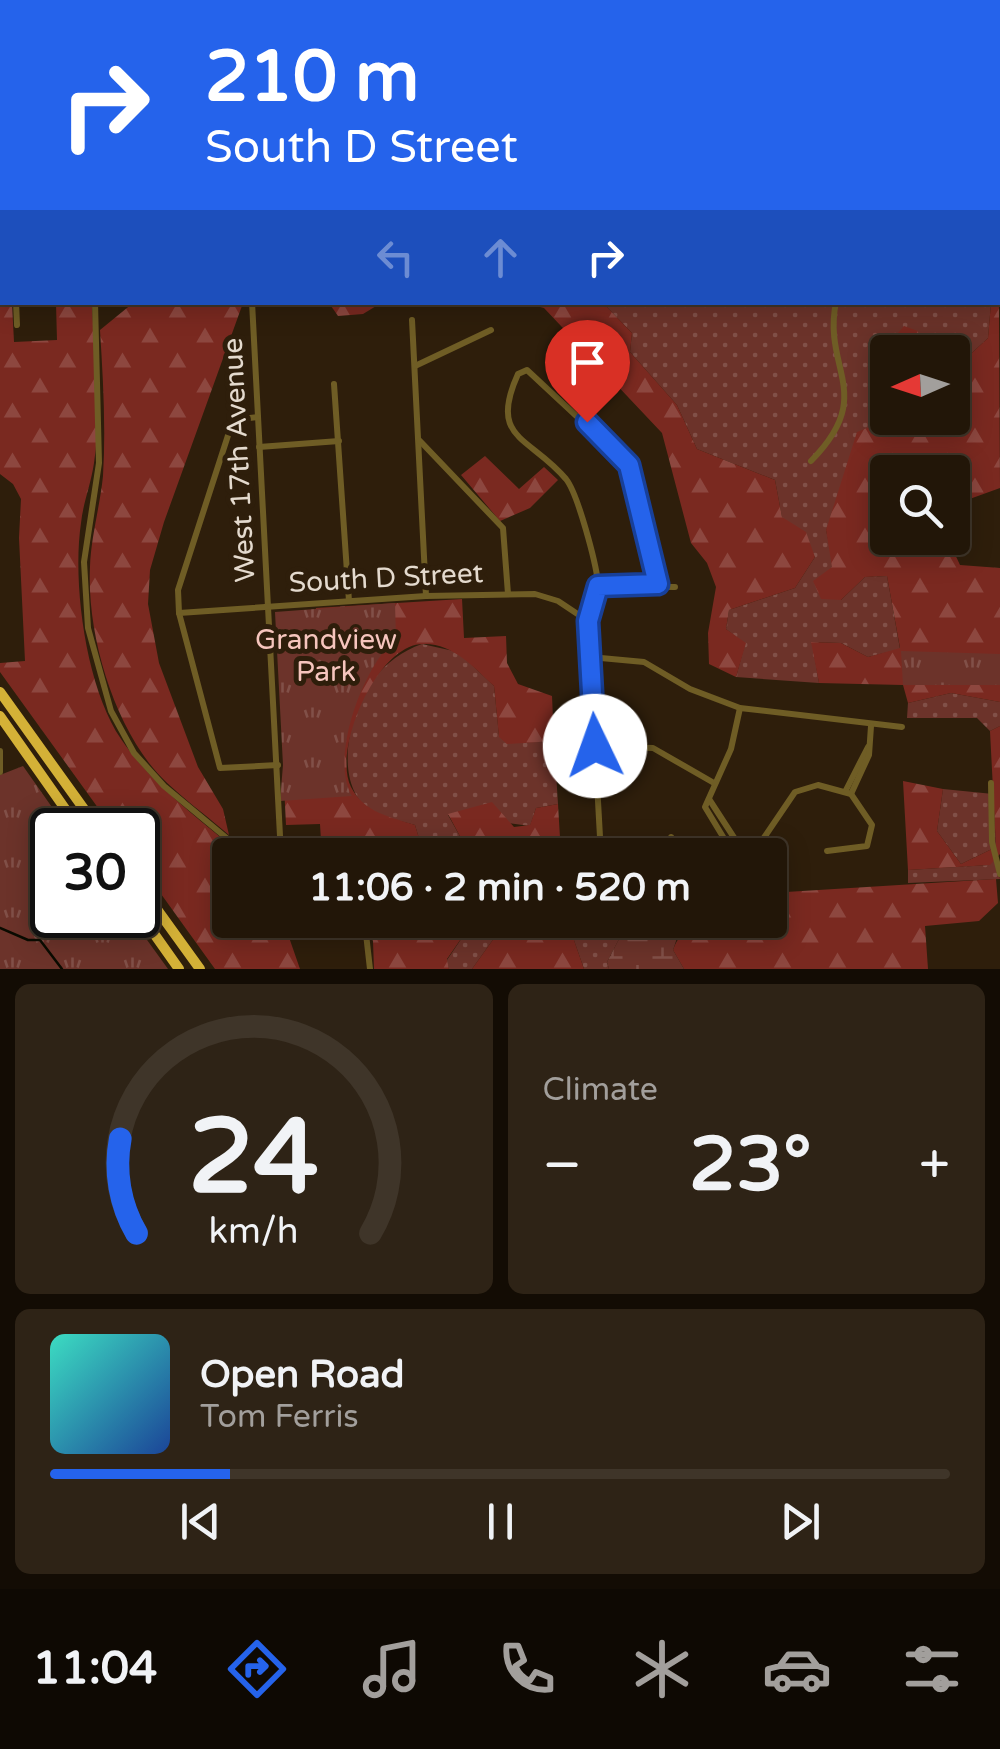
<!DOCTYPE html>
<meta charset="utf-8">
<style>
:root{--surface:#221608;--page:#2e2316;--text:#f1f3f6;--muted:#a29f9c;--line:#3f3529;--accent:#2563eb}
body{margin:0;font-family:"Varela Round",sans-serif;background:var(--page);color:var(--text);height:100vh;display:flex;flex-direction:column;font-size:38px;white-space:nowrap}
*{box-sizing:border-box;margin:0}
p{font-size:32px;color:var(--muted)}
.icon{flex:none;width:55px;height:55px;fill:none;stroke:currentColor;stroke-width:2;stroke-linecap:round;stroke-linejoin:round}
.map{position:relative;height:969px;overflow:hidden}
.details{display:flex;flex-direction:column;gap:15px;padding:15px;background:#130c04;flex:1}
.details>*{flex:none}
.hud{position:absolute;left:0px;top:0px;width:1000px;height:305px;box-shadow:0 5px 25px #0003,0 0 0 2px var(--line);background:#2563eb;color:#fff;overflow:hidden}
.needle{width:65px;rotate:267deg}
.tools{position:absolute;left:870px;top:335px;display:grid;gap:20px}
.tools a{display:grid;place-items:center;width:100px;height:100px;border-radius:10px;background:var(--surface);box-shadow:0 5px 25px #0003,0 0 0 2px var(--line);font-size:50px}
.speed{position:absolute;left:30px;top:808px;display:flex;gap:20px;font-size:50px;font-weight:700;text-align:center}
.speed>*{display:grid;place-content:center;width:130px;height:130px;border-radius:50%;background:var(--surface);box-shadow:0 5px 25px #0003,0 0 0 2px var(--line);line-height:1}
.speed .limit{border:5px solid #111;border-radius:15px;background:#fff;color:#111}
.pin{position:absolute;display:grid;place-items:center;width:85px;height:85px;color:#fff;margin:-102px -42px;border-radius:50% 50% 50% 0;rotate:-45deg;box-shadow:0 0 10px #0007}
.pin .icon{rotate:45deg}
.me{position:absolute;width:110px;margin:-55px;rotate:357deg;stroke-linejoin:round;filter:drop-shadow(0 0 8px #0008)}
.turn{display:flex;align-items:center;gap:35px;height:210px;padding:0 40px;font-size:45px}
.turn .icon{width:130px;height:130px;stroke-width:2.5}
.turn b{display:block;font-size:70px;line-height:85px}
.lanes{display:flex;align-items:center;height:95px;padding:0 40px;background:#0003;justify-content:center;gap:50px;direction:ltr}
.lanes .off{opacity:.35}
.big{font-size:75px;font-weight:700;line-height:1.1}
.details .tile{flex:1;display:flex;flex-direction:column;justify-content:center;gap:15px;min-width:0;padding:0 35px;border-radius:15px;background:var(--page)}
.details .dial{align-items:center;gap:0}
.dial svg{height:260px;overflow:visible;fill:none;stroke:var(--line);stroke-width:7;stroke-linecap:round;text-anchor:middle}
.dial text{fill:var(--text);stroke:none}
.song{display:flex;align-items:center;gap:30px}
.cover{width:120px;height:120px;border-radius:15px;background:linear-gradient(135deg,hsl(170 70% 55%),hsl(220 70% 35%))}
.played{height:10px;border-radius:5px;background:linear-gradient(90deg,var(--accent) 20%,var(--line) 20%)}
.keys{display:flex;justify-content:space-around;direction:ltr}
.heat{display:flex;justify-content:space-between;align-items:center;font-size:55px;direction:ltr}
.details .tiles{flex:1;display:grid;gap:15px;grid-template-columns:1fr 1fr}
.tile:last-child{grid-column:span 2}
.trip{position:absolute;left:212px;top:838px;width:575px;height:100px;border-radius:10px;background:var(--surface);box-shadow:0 5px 25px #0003,0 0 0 2px var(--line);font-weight:700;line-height:100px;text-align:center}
.dock{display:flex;height:160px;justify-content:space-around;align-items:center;background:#0e0903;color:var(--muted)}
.dock .icon{width:70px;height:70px}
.dock .on{color:var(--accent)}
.dock b{font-size:45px;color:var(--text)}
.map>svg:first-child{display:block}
</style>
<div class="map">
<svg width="1000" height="969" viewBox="0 0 1000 969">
<defs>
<pattern id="grass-dots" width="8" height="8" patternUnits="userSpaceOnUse" patternTransform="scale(2.5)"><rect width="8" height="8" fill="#6c332a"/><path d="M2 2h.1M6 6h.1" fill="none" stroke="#815048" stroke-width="1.8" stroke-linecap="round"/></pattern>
<pattern id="forest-firs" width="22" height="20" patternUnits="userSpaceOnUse" patternTransform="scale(2.5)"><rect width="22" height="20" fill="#7a2920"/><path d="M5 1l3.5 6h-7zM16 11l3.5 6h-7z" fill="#8d473f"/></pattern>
<pattern id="wetland-marsh" width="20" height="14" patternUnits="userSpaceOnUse" patternTransform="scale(2.5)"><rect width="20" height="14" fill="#6c332a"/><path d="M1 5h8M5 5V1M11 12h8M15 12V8" fill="none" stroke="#815048"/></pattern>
<pattern id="park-tufts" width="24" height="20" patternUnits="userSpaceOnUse" patternTransform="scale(2.5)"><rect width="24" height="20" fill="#6c332a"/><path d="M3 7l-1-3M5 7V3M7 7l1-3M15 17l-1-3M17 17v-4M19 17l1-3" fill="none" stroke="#815048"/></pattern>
</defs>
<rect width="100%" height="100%" fill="#2e1e0b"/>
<g fill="url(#grass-dots)">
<polygon points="603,303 991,303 988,338 961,363 953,365 952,352 925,352 918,331 892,339 892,352 888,352 888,418 892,420 826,530 841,600 865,577 887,576 900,649 868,657 841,643 812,642 819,683 736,677 745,644 726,629 729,610 795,588 815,557 782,517 775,480 697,449 677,405 630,352 632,333"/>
<path d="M422,644l36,8 36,34 5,50 8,7 47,-2 4,63 -22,4 -6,18 -82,-11 14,25 -7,15h-31l-9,-30c-13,-4 -34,-7 -45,-15 -38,-26 -21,-99 3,-130 13,-17 29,-29 49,-36z"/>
<polygon points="951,693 1000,702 1000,726 990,731 977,718 907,718 908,703"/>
<polygon points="943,789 993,794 996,847 961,864 937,831"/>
<polygon points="996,854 1000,879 908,883 908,870 989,865"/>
<polygon points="474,920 507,920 472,969 449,969 447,960"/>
<polygon points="567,920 629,920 607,962 609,969 584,969"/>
</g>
<g fill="url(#forest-firs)">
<polygon points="841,0 1000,0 1000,128 998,2"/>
<polygon points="998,145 1000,488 953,505 952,472 888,472 888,538 952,538 953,507 961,522 953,550 960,565 1000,568 1000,702 951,693 908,703 903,685 819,683 811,642 841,643 868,657 900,648 887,576 865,577 841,600 821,599 813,581 832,567 826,530 857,432 892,418 952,418 953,365 961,363 988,338 991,303 998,302"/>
<path d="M0,298l12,5 2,39 43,-2 -1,-37h36c2,52 10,108 2,160 -3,21 -11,40 -13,60 -9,60 5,165 40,216 32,47 78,80 121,116h-12v65h53l17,49h-85l-77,-107v-32h-24l-114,-158v-9l25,-2 -6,-123 2,-39 -8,-15 -13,-10z"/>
<path d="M133,303h110l-79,219 -14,48 -2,34 11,59 39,104 25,42 6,26c-26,-23 -59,-45 -80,-72 -39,-51 -62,-132 -59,-196 1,-30 10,-61 13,-91 3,-49 0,-98 -3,-146z"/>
<polygon points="329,303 381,303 363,314 338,316"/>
<polygon points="525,303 603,303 632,333 630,352 677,405 697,449 775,480 782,517 806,532 815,557 795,588 729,610 726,629 746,643 736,677 709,664 708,633 716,587 707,563 691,543 662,433 544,308"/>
<polygon points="904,326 918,331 925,352 892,352 892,340"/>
<polygon points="485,456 519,489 544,467 558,480 530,508 500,521 461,475"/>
<path d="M462,599l2,39 42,-2 1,27 11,21 34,12 2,45 -47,3 -8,-7 -5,-51c-21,-19 -41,-43 -71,-42 -46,0 -91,106 -72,143 13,26 40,30 64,38l9,30h-137v-12l34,-3 -1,-16 -34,1 -3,-60 33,-157z"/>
<polygon points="1000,726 1000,854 990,865 908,870 903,781 943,789 937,831 961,864 996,847 990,731"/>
<polygon points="492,802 514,827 530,825 536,808 558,804 561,855 455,855 462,840 448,814"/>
<path d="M996,879l2,24 -19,18 -54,5 3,43h-244l-11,-19c15,-42 60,-30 97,-30v-27z"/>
<polygon points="362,920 474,920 447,959 449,969 374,969 373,941"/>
<polygon points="507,920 567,920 584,969 472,969"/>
</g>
<polygon fill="url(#wetland-marsh)" points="629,920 697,920 678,935 673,950 684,969 609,969 607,962"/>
<g fill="url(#park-tufts)">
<path d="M395,603l1,35c-33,29 -67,119 -44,158l-72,5 3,-36 -8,-153z"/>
<polygon points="901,651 1000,654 1000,685 903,685"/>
<polygon points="23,766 68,830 52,830 52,915 129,915 168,969 0,969 0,775"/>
</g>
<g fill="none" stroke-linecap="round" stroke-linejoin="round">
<polyline stroke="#0a0b00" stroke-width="2.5" points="0,928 28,940 40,940 62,969"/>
<g stroke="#6f5d25" stroke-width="6">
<polyline points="82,0 82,2"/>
<polyline points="250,0 251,2"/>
<polyline points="382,0 383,2"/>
<polyline points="833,0 834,2"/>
<polyline points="213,2 221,0"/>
<polyline points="428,2 430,0"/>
<polyline points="0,79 2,78"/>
<polyline points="998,136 1000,138"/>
<polyline points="0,141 2,141"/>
<polyline points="0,251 2,251"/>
<polyline points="16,302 17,325"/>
<polyline points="95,302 99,463 84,562 88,628 111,711 134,753 164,786 247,855"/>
<polyline points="252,302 281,855"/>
<polyline points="412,320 426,596"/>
<polyline points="415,366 491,330"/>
<polyline points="334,384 349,601"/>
<polyline points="258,417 233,420 178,590 179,613 220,768 278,765"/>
<polyline points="420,441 503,528 508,594"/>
<polyline points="259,447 339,441"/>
<path d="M811,461c66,-67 11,-91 25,-159"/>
<polyline points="598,586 675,587"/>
<polyline points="179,613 426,596 535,594 558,601 588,621"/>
<polyline points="590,657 644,662 690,689 740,708 902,727"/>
<polyline points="595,746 653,748 714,783"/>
<polyline points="0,772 0,751"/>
<polyline points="991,783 992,842 1000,874"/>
<polyline points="846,790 868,747"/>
<polyline points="851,794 869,755 871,726"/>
<polyline points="709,799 744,853"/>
<path d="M601,855l-13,-234c3,-11 11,-26 10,-38 -2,-20 -20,-89 -32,-104 -36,-43 -78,-39 -48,-105l9,-4 102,95 28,119"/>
<polyline points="668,855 671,837"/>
<polyline points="734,855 705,807 731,749 740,708"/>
<polyline points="740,855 761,842 795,792 818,785 851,794 872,825 867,846 827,851"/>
<polyline points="288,920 289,924 346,920"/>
<polyline points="355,920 365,925 370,969"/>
</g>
<g stroke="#d4b137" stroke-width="10">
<polyline points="0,692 99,830"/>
<polyline points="0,716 80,830"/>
<polyline points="138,883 200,969"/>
<polyline points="138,911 179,969"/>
</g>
<g stroke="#c5baad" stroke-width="2.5" stroke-dasharray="18 18" stroke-linecap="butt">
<polyline points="641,2 650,0"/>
<polyline points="0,172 2,171"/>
</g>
</g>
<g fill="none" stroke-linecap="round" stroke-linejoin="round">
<defs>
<polyline id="route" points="587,422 629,465 658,584 598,586 588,621 595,746"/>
</defs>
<use href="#route" stroke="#184099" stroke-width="25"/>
<use href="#route" stroke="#2563eb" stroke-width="18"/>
</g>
<g text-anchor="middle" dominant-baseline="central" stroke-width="10" stroke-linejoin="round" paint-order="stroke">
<g font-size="28" fill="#e4dace" stroke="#2e1e0b">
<text transform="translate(239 460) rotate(-93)">West 17th Avenue</text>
<text transform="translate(386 578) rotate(-3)">South D Street</text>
</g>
<g font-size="28" fill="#f6c5bd" stroke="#2e1e0b">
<text x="326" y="640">Grandview<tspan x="326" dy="32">Park</tspan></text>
</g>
</g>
</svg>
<div class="tools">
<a><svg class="needle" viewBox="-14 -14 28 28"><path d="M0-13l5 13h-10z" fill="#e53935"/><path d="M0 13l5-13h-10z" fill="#a29f9c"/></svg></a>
<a><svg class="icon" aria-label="search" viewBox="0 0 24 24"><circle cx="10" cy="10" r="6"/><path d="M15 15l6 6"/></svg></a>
</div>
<div class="speed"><div class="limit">30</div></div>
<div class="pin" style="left:587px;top:422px;background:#d93025"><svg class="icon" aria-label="arrive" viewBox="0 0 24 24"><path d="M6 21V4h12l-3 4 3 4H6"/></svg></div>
<svg class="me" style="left:595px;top:746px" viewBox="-20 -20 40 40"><circle r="19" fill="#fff"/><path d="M0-13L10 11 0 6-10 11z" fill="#2563eb"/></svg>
<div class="trip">11:06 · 2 min · 520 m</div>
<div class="hud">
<div class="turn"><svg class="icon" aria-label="right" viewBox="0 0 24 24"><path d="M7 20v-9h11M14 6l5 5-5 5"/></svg><div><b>210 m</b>South D Street</div></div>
<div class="lanes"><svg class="icon off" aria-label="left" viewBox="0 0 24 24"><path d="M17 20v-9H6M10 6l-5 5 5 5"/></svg><svg class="icon off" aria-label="ahead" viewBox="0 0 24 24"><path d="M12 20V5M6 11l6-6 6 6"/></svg><svg class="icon" aria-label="right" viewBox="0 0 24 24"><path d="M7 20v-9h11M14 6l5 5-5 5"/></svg></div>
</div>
</div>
<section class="details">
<div class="tiles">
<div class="tile dial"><svg viewBox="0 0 100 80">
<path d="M14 69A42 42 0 1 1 86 69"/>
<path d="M14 69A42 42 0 0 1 9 40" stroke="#2563eb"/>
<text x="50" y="56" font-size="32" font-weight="700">24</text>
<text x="50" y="72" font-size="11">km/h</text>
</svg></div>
<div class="tile"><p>Climate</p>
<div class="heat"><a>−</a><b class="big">23°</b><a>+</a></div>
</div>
<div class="tile">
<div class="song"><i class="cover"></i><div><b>Open Road</b><p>Tom Ferris</p></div></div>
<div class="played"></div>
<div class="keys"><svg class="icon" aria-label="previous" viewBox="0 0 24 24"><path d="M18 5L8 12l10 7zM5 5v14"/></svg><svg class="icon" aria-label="pause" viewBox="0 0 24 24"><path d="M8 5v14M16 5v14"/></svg><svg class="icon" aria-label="next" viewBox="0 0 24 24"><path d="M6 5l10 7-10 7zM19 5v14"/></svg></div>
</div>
</div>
</section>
<nav class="dock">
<b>11:04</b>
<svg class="icon on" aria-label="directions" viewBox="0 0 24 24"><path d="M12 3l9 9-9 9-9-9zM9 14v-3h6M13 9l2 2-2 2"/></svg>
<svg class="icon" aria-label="music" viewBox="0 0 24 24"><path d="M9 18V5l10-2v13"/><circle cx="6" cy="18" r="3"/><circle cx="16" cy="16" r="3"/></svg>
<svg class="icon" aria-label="phone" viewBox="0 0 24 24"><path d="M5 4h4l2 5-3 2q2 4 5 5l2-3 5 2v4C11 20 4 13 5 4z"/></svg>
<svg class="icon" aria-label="climate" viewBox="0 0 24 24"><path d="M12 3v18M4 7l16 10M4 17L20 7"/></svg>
<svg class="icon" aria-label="car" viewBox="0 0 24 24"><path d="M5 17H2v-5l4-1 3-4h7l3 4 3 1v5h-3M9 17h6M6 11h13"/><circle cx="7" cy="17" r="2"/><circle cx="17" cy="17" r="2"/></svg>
<svg class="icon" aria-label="filters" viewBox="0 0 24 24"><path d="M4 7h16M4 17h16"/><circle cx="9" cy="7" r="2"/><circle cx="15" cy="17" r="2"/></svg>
</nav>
